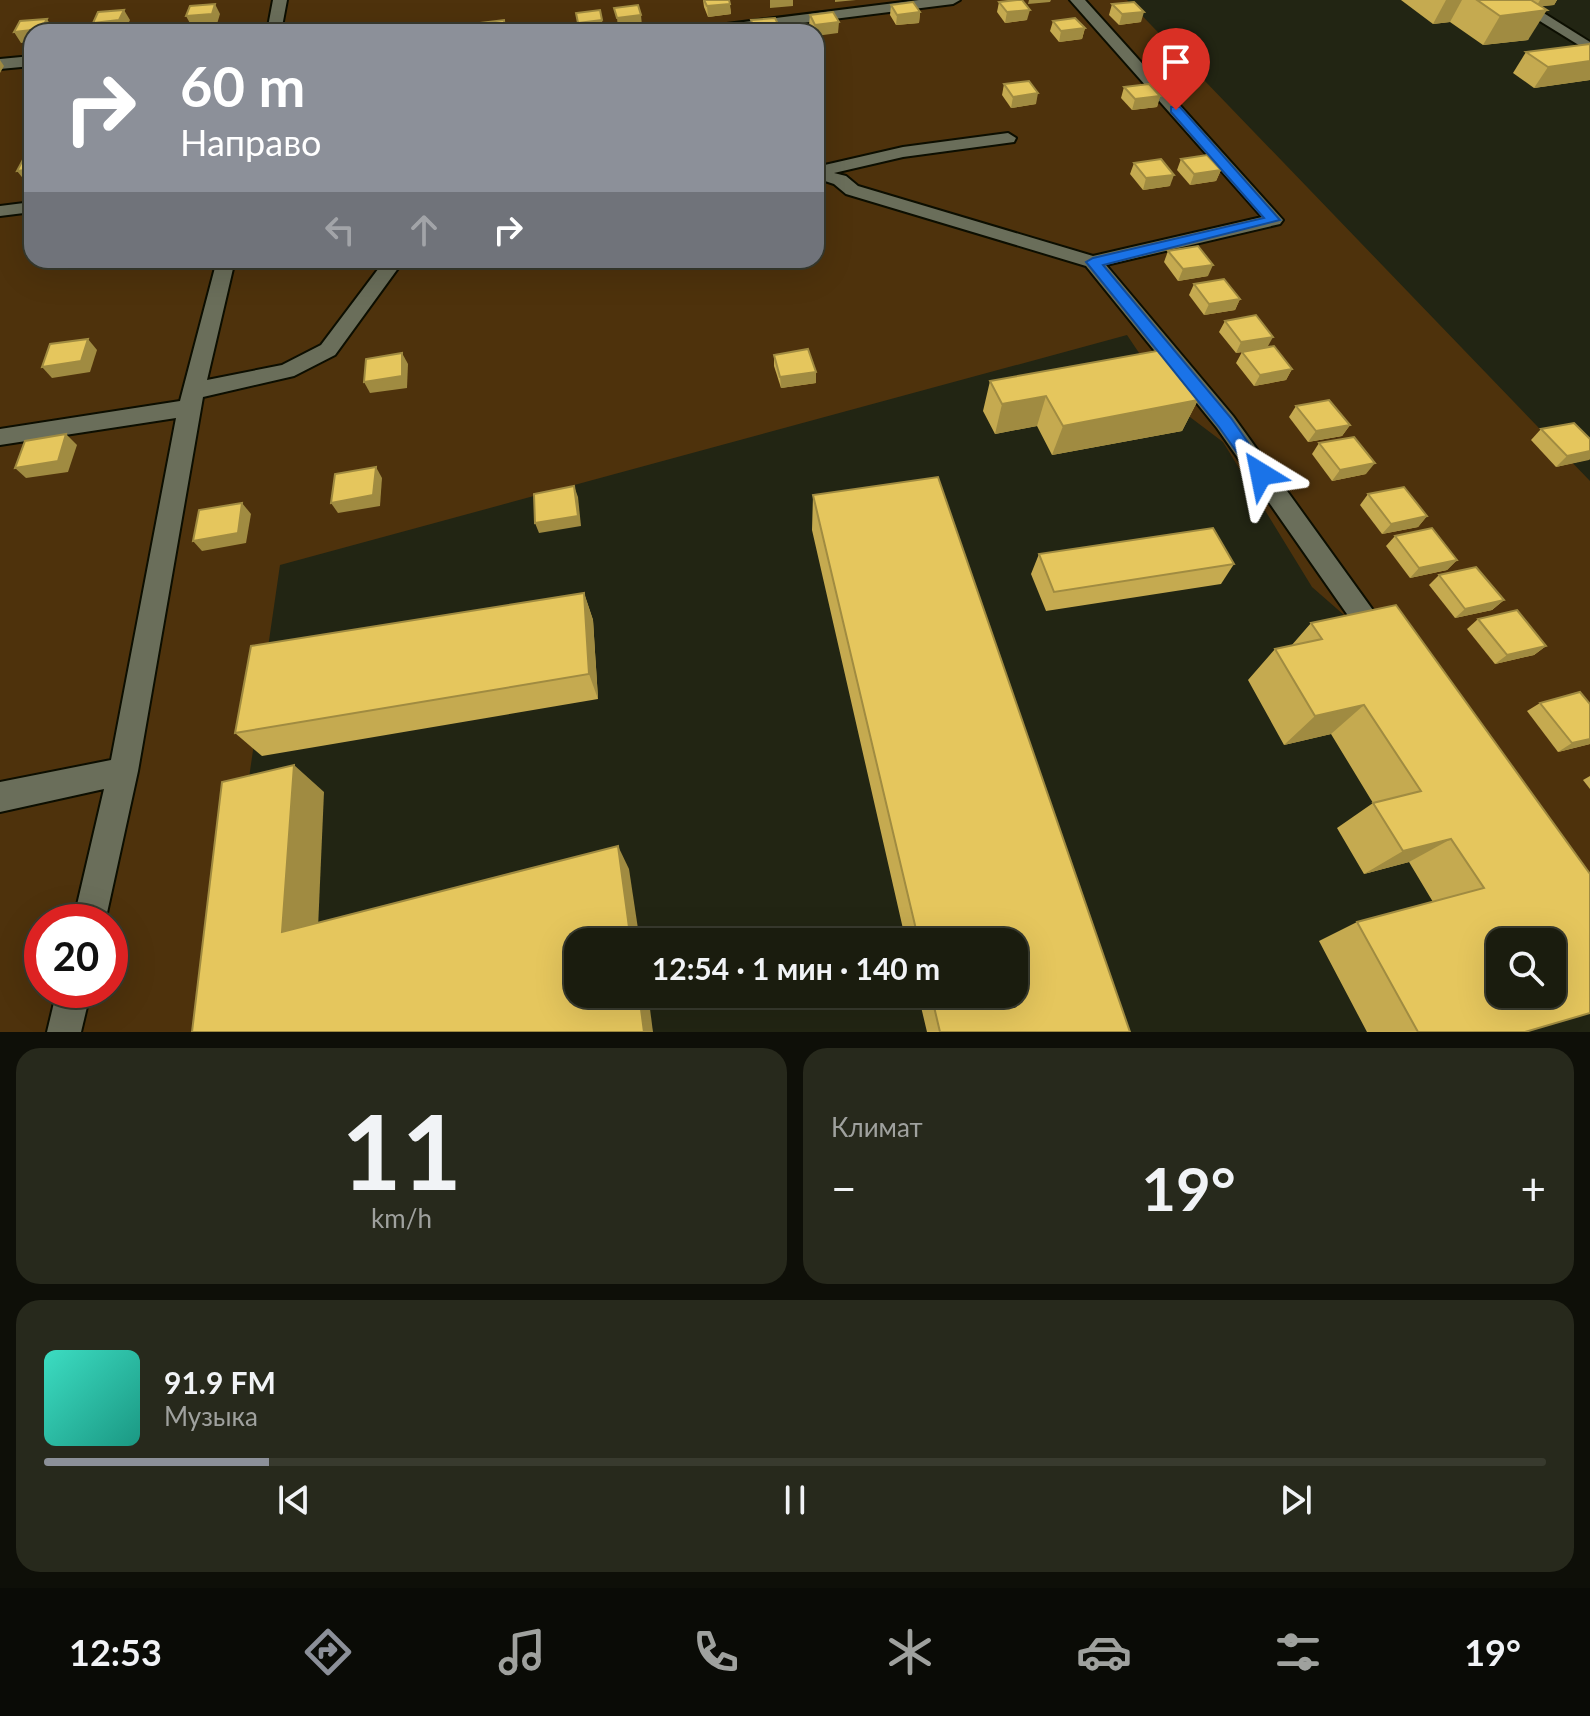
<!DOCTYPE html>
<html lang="ru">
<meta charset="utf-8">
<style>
:root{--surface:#1a1c0e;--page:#27291c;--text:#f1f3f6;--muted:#9fa19e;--line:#383a2e;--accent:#8c9099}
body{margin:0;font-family:Lato,sans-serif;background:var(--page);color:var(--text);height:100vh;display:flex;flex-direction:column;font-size:30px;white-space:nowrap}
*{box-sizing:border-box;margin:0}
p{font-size:26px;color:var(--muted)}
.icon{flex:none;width:44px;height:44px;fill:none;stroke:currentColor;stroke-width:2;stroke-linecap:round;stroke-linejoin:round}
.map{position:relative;height:1032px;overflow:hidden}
.side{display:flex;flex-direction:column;gap:16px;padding:16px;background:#0e0f08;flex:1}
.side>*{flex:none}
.top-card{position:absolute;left:24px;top:24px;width:800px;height:244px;border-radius:24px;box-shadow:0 8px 32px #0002,0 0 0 2px var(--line);background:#8c9099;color:#fff;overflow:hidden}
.tools{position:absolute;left:1486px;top:928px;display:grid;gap:16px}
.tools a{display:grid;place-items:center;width:80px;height:80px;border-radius:16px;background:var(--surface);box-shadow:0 8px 32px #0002,0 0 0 2px var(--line);font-size:40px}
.speed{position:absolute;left:24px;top:904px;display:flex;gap:16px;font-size:40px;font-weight:700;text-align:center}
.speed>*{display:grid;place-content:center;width:104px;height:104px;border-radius:50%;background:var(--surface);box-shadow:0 8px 32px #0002,0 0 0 2px var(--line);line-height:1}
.speed .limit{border:12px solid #d22;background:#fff;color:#111}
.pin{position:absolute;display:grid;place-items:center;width:68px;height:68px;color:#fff;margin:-82px -34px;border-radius:50% 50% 50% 0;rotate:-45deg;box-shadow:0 0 8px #0007}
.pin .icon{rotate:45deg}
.me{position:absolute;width:88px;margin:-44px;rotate:325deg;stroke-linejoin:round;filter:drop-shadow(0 0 6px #0008)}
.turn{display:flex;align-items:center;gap:28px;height:168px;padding:0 24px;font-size:36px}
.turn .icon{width:104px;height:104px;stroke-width:2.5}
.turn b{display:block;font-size:56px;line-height:68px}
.lanes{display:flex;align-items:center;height:76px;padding:0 24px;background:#0003;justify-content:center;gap:40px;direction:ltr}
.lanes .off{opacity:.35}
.big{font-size:60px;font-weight:700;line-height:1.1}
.side .card{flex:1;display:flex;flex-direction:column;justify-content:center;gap:12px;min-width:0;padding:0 28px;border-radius:24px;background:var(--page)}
.side .dial{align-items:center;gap:0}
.dial b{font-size:104px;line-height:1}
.song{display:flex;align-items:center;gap:24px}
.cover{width:96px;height:96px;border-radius:12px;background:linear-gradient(135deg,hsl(170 70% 55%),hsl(170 70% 35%))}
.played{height:8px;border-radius:4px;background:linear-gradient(90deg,var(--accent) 15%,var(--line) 15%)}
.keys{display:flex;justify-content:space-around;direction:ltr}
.heat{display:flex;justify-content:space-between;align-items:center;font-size:44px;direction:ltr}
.side .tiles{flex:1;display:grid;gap:16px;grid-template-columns:1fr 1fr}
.card:last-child{grid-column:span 2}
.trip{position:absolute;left:564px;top:928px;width:464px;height:80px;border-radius:24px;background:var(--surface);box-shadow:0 8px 32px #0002,0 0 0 2px var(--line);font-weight:700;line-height:80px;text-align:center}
.dock{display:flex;height:128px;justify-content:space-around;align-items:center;background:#0a0b06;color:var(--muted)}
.dock .icon{width:56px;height:56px}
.dock .selected{color:var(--accent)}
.dock b{font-size:36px;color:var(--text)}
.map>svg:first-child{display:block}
</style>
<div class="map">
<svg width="1590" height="1032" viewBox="0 0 1590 1032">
<rect width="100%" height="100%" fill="#222513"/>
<path fill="#4e320c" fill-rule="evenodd" d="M0,0h1127l463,481v474l-230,-326 -48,-42 -89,-145 -49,-37 -47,-70 -847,230 -68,467h-212zM32,32h784v228h-784zM42,922h68v68h-68z"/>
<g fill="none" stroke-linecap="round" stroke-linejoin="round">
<defs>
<g id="minor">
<polygon points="273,0 287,0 281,32 267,32"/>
<polygon points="919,0 960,0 953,4 730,32 688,32 695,28"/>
<polygon points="1070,0 1085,0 1283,220 1280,224 1106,265 1233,416 1388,631 1392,639 1388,647 1379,651 1370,647 1217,428 1086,266 846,194 834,184 816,178 816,167 903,147 1008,133 1016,138 1014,142 903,157 834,173 846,176 858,186 1093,256 1262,217"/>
<polygon points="1506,0 1523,0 1590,42 1590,52"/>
<polygon points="32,56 32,66 0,69 0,59"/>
<polygon points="32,202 32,212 0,216 0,206"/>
<polygon points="217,260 235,260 207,380 282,365 321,345 385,260 404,260 335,355 294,376 203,397 138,771 105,922 73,922 104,789 0,812 0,782 111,760 176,418 0,445 0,429 180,401"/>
<polygon points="57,990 91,990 81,1032 47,1032"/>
</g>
</defs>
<use href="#minor" stroke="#0c0e01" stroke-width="4"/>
<use href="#minor" fill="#6a6e5a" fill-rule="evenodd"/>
</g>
<g fill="#c5aa50">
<polygon points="703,0 729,0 731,14 708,17 704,7"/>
<polygon points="1401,0 1557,0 1554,5 1540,6 1528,40 1483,45 1450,22 1433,24"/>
<polygon points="999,2 1027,20 1005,23 997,12"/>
<polygon points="1112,4 1141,22 1119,25 1109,15"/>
<polygon points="891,5 920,12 919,23 896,25 890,15"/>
<polygon points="810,15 838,33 813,32 809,25"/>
<polygon points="1053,21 1085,28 1082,39 1059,42 1050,31"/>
<polygon points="1590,44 1590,80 1534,88 1513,73 1526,52"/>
<polygon points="1004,84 1036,104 1011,108 1002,95"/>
<polygon points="1124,87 1160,96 1157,107 1132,110 1121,98"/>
<polygon points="1181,159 1221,170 1216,181 1190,185 1177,170"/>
<polygon points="1134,163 1170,186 1143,190 1130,174"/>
<polygon points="1168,251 1208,276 1178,281 1164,262"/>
<polygon points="1194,284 1240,299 1235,310 1204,315 1189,295"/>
<polygon points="1225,321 1267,348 1292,369 1286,380 1254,386 1236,363 1242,352 1236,353 1219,332"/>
<polygon points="774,355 816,383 781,388 774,366"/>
<polygon points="990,381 1198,400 1182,431 1052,455 1037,426 995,434 983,411"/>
<polygon points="1296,406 1350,425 1342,436 1308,442 1289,417"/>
<polygon points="1541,429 1590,439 1590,459 1556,467 1531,440"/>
<polygon points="1319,443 1366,474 1332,481 1312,454"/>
<polygon points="1368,494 1427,516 1418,527 1382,534 1360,505"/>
<polygon points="813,495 1130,1032 927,1032 918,994 1014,994 1014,942 906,942 812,530"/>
<polygon points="1395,536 1457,560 1447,570 1410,578 1386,546"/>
<polygon points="1039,554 1234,564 1221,584 1046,611 1031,574"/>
<polygon points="1439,575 1504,600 1492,610 1455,618 1429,585"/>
<polygon points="584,593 593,620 598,699 262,756 235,733"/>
<polygon points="1478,619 1546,646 1534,655 1495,664 1467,629"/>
<polygon points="1311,623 1590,874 1525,1032 1367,1032 1319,941 1357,922 1433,902 1409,862 1364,874 1337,828 1373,803 1331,734 1284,745 1248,680 1275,649 1291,646"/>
<polygon points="1540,703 1590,744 1558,752 1527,711"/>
<polygon points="1590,776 1590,789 1583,780"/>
</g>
<g fill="#a08b41">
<polygon points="770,0 793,0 793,6 770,8"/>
<polygon points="835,0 856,0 835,2"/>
<polygon points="1029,0 1051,0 1050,2 1028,4"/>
<polygon points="1446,0 1462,0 1450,22 1433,24"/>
<polygon points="1540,0 1557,0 1554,5 1536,7"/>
<polygon points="215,4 220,14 217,24 192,27 186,16"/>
<polygon points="730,4 731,14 708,17 707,6"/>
<polygon points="124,10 130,20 125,31 99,32 93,23"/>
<polygon points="1030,10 1027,20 1005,23 1007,12"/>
<polygon points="1547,10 1528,40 1483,45 1500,16"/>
<polygon points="920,12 919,23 896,25 897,15"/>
<polygon points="1144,12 1141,22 1119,25 1122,14"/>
<polygon points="641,15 642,26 618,28 617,18"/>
<polygon points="47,19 53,29 52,32 32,32 32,42 21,43 14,32"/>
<polygon points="602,20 604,31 579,32 578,23"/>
<polygon points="839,22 838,33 816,36 815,25"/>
<polygon points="780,28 780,32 755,32 755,31"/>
<polygon points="1085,28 1082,39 1059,42 1061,31"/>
<polygon points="0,60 4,66 0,73"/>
<polygon points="1590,61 1590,80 1534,88 1548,67"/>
<polygon points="1038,93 1036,104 1011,108 1013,97"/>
<polygon points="1160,96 1157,107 1132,110 1135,99"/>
<polygon points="32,169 32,181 26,182 17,171"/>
<polygon points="1221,170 1216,181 1190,185 1194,174"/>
<polygon points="1174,175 1170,186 1143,190 1146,178"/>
<polygon points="1213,265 1208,276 1178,281 1183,269"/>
<polygon points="1240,299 1235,310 1204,315 1209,304"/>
<polygon points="1273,337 1267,348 1236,353 1241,342"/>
<polygon points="88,339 97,350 90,372 52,378 42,367"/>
<polygon points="402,353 408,364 407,388 370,393 364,382"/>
<polygon points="1292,369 1286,380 1254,386 1260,375"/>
<polygon points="816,372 816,383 781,388 780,377"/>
<polygon points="1046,396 1037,426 995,434 1002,404"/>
<polygon points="1198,400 1182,431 1052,455 1063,426"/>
<polygon points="1350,425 1342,436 1308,442 1316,431"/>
<polygon points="66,434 77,445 68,472 26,478 15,468"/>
<polygon points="1590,451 1590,459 1589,460 1556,467 1567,456"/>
<polygon points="1375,463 1366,474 1332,481 1340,470"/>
<polygon points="376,467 382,478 380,506 338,513 331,503"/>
<polygon points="574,486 578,497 581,526 539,533 535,523"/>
<polygon points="242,503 251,514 246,543 202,551 193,541"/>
<polygon points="1427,516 1418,527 1382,534 1391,524"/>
<polygon points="1457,560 1447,570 1410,578 1419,568"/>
<polygon points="584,593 593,620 598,699 589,674"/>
<polygon points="1504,600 1492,610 1455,618 1465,609"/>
<polygon points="1546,646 1534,655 1495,664 1507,655"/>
<polygon points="1364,705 1331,734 1284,745 1315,716"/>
<polygon points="1590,739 1590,744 1558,752 1572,743"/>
<polygon points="294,765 324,792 317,951 282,932"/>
<polygon points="1451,839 1409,862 1364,874 1403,851"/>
<polygon points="618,846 629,869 640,942 631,942"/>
<polygon points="639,994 648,994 653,1032 644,1032"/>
</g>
<g fill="#e5c65d" stroke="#a08b41" stroke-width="2" fill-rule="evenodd">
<polygon points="704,0 729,0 730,4 707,6"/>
<polygon points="1017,0 1022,0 1030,10 1007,12 999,2"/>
<polygon points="1477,0 1531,0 1547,10 1500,16"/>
<polygon points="913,2 920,12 897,15 891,5"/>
<polygon points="1134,2 1144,12 1122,14 1112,4"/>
<polygon points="215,4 212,14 186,16 190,6"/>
<polygon points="638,5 641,15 617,18 614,8"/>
<polygon points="124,10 119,20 93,23 98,12"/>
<polygon points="600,10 602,20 578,23 576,13"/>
<polygon points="833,12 839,22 815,25 810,15"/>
<polygon points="775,18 780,28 755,31 751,20"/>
<polygon points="1075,18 1085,28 1061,31 1053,21"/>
<polygon points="47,19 41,29 14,32 20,21"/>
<polygon points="504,20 505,31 480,32 479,23"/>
<polygon points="436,29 436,32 411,32 411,31"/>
<polygon points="1590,44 1590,61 1548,67 1526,52"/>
<polygon points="1029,81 1038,93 1013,97 1004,84"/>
<polygon points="1149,84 1160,96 1135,99 1124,87"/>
<polygon points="32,155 32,169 17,171 25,156"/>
<polygon points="1207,155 1221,170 1194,174 1181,159"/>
<polygon points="1161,159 1174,175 1146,178 1134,163"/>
<polygon points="1198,246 1213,265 1183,269 1168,251"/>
<polygon points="1224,279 1240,299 1209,304 1194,284"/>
<polygon points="1256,315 1273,337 1241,342 1225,321"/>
<polygon points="88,339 81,361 42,367 50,344"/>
<polygon points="1274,346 1292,369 1260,375 1242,352"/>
<polygon points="808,349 816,372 780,377 774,355"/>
<polygon points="1162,350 1198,400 1063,426 1046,396 1002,404 990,381"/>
<polygon points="402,353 402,376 364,382 366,359"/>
<polygon points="1329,400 1350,425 1316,431 1296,406"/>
<polygon points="1574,423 1590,439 1590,451 1567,456 1541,429"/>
<polygon points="66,434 58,461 15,468 25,441"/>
<polygon points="1354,437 1375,463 1340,470 1319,443"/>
<polygon points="376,467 373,495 331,503 335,474"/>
<polygon points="938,477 1130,1032 940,1032 931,994 1014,994 1014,942 919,942 813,495"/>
<polygon points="574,486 578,516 535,523 534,494"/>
<polygon points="1404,487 1427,516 1391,524 1368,494"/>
<polygon points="242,503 238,533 193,541 199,510"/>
<polygon points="1213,528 1234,564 1054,592 1039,554"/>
<polygon points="1432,528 1457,560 1419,568 1395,536"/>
<polygon points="1476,567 1504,600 1465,609 1439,575"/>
<polygon points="584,593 589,674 235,733 251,646"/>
<path d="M1396,605l194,269v139l-65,19h-107l-61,-110 127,-34 -33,-49 -48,12 -30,-48 48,-12 -57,-86 -49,11 -40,-67 47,-10 -11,-16zM1500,942h52v52h-52z"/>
<polygon points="1517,610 1546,646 1507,655 1478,619"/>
<polygon points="1580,692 1590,704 1590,739 1572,743 1540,703"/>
<polygon points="294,765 282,932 618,846 631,942 578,942 578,994 639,994 644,1032 192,1032 222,782"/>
</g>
<polygon fill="#1a73e8" stroke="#114b97" stroke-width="2" points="1171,107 1180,107 1280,220 1103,265 1231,418 1270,474 1261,480 1255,478 1219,427 1086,262 1093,258 1264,218 1171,112"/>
</svg>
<div class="tools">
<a><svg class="icon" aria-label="search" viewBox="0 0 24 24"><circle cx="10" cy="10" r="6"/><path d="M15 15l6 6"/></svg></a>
</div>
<div class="speed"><div class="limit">20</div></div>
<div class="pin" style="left:1176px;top:110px;background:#d93025"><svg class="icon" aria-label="arrive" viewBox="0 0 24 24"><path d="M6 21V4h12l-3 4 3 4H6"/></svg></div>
<svg class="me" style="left:1261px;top:474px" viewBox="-20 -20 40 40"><path d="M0-17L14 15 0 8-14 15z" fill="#1a73e8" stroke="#fff" stroke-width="4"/></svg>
<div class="trip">12:54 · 1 мин · 140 m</div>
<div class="top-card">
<div class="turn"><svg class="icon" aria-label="right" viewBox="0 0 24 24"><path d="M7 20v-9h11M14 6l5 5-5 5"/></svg><div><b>60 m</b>Направо</div></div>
<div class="lanes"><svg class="icon off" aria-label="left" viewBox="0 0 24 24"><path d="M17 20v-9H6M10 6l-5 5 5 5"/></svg><svg class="icon off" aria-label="ahead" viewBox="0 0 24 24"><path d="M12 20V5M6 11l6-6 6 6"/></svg><svg class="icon" aria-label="right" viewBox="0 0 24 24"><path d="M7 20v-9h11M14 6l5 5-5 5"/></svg></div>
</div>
</div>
<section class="side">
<div class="tiles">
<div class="card dial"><b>11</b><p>km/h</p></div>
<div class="card"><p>Климат</p>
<div class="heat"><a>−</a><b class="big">19°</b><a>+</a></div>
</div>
<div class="card">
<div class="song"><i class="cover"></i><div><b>91.9 FM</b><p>Музыка</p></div></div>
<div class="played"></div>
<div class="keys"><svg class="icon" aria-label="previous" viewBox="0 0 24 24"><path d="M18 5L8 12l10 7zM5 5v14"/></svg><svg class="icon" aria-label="pause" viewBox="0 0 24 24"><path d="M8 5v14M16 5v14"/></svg><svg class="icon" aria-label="next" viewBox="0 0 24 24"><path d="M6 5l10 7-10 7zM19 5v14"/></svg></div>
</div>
</div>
</section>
<nav class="dock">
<b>12:53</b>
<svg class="icon selected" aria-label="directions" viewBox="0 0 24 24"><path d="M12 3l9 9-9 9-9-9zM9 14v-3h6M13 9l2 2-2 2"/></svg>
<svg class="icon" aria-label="music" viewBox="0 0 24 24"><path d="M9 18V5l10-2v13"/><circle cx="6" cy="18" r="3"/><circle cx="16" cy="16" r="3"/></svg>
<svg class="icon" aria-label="phone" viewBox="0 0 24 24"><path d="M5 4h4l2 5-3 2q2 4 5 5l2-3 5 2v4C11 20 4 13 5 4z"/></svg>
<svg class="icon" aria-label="climate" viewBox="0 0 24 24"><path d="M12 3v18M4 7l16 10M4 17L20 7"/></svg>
<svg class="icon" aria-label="car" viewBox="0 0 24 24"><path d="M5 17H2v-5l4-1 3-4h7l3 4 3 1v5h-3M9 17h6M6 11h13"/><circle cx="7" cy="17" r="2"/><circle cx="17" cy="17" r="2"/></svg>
<svg class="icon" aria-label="filters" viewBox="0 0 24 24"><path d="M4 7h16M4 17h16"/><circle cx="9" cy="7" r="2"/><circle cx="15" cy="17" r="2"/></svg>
<b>19°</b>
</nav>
